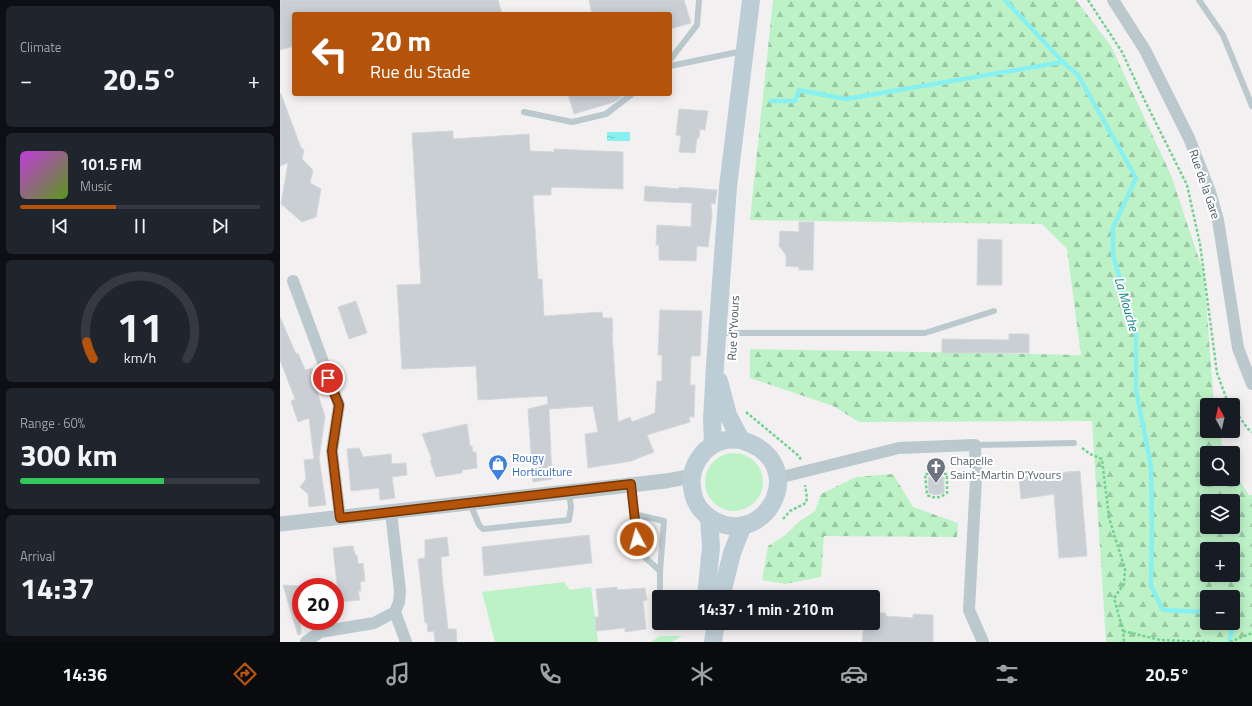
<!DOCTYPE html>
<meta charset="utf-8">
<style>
:root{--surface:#171b24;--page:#20242c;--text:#f1f3f6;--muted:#9ea1a6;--line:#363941;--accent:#b45309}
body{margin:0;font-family:"Titillium Web",sans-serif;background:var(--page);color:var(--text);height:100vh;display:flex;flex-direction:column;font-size:15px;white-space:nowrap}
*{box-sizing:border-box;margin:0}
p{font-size:13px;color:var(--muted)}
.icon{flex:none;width:22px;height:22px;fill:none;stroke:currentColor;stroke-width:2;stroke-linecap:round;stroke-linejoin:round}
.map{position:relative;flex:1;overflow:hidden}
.sheet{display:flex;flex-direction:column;gap:6px;padding:6px;background:#0d0f14;width:280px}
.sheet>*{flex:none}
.hud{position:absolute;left:12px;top:12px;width:380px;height:84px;border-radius:4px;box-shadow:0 2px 10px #0003;background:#b45309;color:#fff;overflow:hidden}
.needle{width:26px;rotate:352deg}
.fabs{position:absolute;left:920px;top:398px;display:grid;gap:8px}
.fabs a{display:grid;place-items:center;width:40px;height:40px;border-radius:4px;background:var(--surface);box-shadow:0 2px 10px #0003;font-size:20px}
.speed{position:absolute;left:12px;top:578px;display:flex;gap:8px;font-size:20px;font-weight:700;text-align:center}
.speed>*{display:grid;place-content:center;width:52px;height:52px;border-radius:50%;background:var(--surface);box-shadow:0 2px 10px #0003;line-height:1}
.speed .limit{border:6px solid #d22;background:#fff;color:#111}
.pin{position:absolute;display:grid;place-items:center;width:34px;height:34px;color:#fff;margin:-17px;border:2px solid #fff;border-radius:50%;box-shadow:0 1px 4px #0007}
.me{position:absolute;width:44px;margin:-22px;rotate:354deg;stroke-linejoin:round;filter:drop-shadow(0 0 3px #0008)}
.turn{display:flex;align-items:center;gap:14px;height:84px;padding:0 12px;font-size:18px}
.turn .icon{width:52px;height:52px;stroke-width:2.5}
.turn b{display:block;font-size:28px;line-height:34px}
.big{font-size:30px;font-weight:700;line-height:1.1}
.sheet .card{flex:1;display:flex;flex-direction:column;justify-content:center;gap:6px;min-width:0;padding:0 14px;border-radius:6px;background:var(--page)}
.sheet .dial{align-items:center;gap:0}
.dial svg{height:104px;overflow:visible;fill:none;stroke:var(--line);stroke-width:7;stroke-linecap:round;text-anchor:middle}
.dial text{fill:var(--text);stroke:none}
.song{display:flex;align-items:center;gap:12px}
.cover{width:48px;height:48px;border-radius:6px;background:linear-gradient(135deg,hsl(290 70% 55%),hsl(90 70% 35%))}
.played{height:4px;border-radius:2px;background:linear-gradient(90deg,var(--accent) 40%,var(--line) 40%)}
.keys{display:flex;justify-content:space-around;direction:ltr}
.heat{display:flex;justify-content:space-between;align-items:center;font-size:22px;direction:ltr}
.charge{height:6px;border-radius:3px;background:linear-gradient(90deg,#34c759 60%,var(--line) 0)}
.trip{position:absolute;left:372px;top:590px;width:228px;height:40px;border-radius:4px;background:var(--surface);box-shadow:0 2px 10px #0003;font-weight:700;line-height:40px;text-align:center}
.tab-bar{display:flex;height:64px;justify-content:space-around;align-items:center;background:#090b0e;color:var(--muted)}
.tab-bar .icon{width:28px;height:28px}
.tab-bar .active{color:var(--accent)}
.tab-bar b{font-size:18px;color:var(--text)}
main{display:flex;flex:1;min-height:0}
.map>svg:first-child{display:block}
</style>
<main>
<section class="sheet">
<div class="card"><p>Climate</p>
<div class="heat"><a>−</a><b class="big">20.5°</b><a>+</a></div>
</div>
<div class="card">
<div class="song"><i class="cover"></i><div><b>101.5 FM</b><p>Music</p></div></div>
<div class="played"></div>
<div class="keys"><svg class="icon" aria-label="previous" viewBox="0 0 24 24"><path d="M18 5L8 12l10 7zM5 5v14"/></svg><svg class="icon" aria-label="pause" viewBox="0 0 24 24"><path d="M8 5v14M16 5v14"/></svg><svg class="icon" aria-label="next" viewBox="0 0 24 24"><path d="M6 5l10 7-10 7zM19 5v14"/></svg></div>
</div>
<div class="card dial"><svg viewBox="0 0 100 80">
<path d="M14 69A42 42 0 1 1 86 69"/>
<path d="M14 69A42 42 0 0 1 9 56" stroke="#b45309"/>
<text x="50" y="56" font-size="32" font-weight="700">11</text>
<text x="50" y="72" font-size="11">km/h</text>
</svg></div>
<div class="card"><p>Range · 60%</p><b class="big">300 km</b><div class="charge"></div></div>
<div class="card"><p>Arrival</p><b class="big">14:37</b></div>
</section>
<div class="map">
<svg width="972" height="642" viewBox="0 0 972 642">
<defs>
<pattern id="forest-firs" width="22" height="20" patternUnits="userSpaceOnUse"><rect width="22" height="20" fill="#bdf2c7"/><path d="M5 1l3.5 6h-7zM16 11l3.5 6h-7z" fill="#9bc7a5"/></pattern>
<pattern id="water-ripples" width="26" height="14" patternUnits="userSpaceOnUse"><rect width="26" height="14" fill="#87f1f2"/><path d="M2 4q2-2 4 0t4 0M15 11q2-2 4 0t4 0" fill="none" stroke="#70c6c7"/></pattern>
</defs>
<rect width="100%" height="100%" fill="#f3f0f1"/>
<g fill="#bdf2c7">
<circle cx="454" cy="482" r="29"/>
<polygon points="284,582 290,590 311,587 318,642 215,642 202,592"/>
<polygon points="380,636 402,636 392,642 371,642"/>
</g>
<g fill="url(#forest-firs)" fill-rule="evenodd">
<path d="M493,0h303l35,46 60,129 33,99 10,131h-7v26h12l5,22h-17v26h26v-9l16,25h3v147h-146l-14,-221 -233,1 -26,-16 -83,-28v-29l331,6 -14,-106 -25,-25 -292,-4zM927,501h26v26h-26zM927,549h26v26h-26zM927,597h26v26h-26z"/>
<polygon points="613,474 633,507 678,523 677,537 544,536 541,577 505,584 482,580 488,546 503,537 520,521 535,511 541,494 576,477"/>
</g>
<rect fill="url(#water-ripples)" x="327" y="132" width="23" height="9"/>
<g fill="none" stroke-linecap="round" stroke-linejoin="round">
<g stroke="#87f1f2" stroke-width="4.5">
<polyline points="725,0 783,62 798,75 856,178 833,228 833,255 856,334 856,390 871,466 872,527 871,586 883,610 927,612"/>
<polyline points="491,101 515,101 519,90 566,99 783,62"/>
<polyline points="949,642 956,613 953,613"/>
</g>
</g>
<g fill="#cacfd3" stroke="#d4d8dc">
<polygon points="0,0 218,0 222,14 14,14 14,46 0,50"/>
<polygon points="309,0 404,0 411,23 390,29 390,14 312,14"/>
<polygon points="0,94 1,94 21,148 24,150 22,159 33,170 30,183 41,189 36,217 22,222 1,204 8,163 0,166"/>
<polygon points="288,94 345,94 334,102 294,114"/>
<polygon points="399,109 428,111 425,130 420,129 419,138 417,138 415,153 399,152 401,136 396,135"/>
<polygon points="173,131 173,139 249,134 250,151 274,152 274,149 343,152 343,189 271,187 271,195 253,195 258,279 262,279 264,316 322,312 323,318 332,318 333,333 332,333 338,422 350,417 352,422 375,413 377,381 382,381 382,355 378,355 380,310 422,311 420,356 411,356 410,385 415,385 414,417 409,417 410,422 367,435 374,452 351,461 308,468 305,434 318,432 313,406 269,409 272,479 253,482 248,409 268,404 267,396 198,400 196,366 122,369 117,285 141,284 132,133"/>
<polygon points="365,186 399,189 399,187 437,190 435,204 431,203 432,216 428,247 417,246 416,261 379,260 379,245 376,245 377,225 411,227 412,203 364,201"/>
<polygon points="519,222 534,222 533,270 519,270 519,267 506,266 506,255 499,246 500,231 519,232"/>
<polygon points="698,239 722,240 722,285 697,285"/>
<polygon points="76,301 87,333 69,339 58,307"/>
<polygon points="0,317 16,354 18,353 25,370 32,368 40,390 37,391 45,417 39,458 46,505 29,507 28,494 20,487 26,479 24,460 34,459 29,418 18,422 11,401 15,399 0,360"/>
<polygon points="729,334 749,334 749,353 662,353 662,339 729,340"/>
<polygon points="187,424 190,446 192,446 193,452 196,452 197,468 182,470 182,473 156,477 150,460 152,460 142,434"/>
<polygon points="79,448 83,457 111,454 112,464 126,463 127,475 112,477 115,498 100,500 99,488 71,491 67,449"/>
<polygon points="800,471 807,556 779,558 774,494 741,499 739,476"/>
<polygon points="648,477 664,477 664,493 656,495 649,493"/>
<polygon points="309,535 312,563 204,576 202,547"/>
<polygon points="167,537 169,556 161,557 162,576 168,629 176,629 177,642 155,642 154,631 148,632 147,623 145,623 138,559 145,558 145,540"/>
<polygon points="73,546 75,555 77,555 78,564 83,563 85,581 80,582 81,591 78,591 80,600 59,602 53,548"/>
<polygon points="3,585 21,586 21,634 18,635"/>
<polygon points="337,587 337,590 365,588 367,600 363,601 366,629 345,632 345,628 316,631 315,617 319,617 316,589"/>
<polygon points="593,613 606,613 606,616 633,618 633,614 653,615 653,642 582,642 584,623 593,623"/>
</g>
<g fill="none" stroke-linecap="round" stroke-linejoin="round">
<g stroke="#72d390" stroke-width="2.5" stroke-dasharray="3 2" stroke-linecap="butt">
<polyline points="808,0 842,52 862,95 907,185 920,244 937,373 947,400 951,405"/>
<polyline points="953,408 968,429 972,432"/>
<polyline points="466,412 519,456 521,460"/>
<polyline points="802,448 810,454 822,459 829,518 845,569 844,584 834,598 843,631 844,642"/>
<path d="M654,474h13v19c-7,5 -12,6 -20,2l-2,-21h9v-14"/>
<polyline points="503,519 510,511 526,503 527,498 525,485"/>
<polyline points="843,631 880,640 930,642"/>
<polyline points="950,642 972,633"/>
</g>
<g stroke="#bbc9ce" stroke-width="6">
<polyline points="919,0 943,35 972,106"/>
<polyline points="390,60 417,25 419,0"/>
<polyline points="390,66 463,51"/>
<polyline points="244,112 292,122 326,114 352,94"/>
<polyline points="439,333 645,333 714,311"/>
<polyline points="695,445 794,443"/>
<polyline points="351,486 358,551 380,571"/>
<polyline points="190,503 199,525 203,529 289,520 291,507 289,493"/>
<polyline points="354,514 384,521 380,571 380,597"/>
</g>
<g stroke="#bbc9ce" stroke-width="12">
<polyline points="833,0 865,50 909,138 930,192 938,220 958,348 972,384"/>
<polyline points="13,281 59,405 52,451 60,517"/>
<polyline points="498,478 619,448 695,445 696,479 689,610 703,642"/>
<polyline points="115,612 126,642"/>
<polyline points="26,642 40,632 94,623 115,612 119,602 120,591 111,512"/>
</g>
<polyline stroke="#bbc9ce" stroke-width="15" points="0,524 386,481 412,476"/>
<g stroke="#bdcdd5" stroke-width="18">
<path d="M439,381l9,34 13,25c71,21 27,108 -26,81 -11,-6 -20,-16 -22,-28 -6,-24 9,-48 33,-53 5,-1 11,0 15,0"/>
<polyline points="433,445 432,420 435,365 448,187 471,0"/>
<polyline points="426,597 431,547 429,518"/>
<polyline points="441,597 452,553 463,525"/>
<polyline points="433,642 436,623"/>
</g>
</g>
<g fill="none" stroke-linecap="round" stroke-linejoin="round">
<defs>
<polyline id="route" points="48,378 59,405 52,451 60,518 351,484 357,539"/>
</defs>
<use href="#route" stroke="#753606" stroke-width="10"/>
<use href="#route" stroke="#b45309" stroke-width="7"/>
</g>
<defs>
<symbol id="shop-pin" viewBox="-11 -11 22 30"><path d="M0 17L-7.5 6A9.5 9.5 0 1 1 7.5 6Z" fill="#3f7fe0" stroke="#fff"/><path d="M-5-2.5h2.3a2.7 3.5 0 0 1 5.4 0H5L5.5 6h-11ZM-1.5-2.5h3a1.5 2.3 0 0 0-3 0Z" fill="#fff"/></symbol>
<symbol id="church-pin" viewBox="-11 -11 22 30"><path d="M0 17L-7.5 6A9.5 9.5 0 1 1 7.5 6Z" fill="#6b7280" stroke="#fff"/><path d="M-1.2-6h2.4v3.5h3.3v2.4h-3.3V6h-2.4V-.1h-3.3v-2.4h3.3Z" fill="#fff"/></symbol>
</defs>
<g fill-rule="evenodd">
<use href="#shop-pin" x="207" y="453" width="22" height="30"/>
<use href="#church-pin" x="645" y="456" width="22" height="30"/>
</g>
<g text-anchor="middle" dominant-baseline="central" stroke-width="4" stroke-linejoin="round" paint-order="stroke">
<g font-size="12" fill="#47595f" stroke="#fff">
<text transform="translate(925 184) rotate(71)">Rue de la Gare</text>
<text transform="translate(453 328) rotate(-87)">Rue d'Yvours</text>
</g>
<g font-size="12" fill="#366cbe" stroke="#fff" text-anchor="start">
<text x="232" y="457">Rougy<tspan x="232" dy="14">Horticulture</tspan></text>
</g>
<g font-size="12" fill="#5b616d" stroke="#fff" text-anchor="start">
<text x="670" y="460">Chapelle<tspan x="670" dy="14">Saint-Martin D'Yvours</tspan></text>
</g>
<g font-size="13" font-style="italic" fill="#078384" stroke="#fff">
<text transform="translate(847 304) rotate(74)">La Mouche</text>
</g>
</g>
</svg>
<div class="fabs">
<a><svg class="needle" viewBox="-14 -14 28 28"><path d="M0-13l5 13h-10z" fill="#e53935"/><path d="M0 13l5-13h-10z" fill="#9ea1a6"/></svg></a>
<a><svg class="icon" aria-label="search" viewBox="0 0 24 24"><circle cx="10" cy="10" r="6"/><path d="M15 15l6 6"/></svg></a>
<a><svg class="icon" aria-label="layers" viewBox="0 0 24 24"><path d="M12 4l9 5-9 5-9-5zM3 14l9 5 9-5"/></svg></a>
<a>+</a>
<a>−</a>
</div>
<div class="speed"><div class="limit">20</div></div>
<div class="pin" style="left:48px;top:378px;background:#d93025"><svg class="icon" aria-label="arrive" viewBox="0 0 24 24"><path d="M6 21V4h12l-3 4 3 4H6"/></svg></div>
<svg class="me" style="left:357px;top:539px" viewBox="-20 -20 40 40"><circle r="17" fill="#b45309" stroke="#fff" stroke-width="3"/><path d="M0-11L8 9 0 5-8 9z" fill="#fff"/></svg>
<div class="trip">14:37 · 1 min · 210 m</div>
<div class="hud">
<div class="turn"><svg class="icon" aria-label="left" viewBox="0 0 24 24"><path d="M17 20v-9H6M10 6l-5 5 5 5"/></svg><div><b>20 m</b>Rue du Stade</div></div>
</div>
</div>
</main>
<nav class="tab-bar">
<b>14:36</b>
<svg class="icon active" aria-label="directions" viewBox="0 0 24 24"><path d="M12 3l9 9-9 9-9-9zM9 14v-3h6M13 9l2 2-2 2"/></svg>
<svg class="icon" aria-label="music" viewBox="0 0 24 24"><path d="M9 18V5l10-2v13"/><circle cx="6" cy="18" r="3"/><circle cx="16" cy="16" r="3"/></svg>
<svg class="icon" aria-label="phone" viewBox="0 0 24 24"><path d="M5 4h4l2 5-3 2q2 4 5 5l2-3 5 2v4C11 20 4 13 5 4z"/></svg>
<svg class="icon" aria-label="climate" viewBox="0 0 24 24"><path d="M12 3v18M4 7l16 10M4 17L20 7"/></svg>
<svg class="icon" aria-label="car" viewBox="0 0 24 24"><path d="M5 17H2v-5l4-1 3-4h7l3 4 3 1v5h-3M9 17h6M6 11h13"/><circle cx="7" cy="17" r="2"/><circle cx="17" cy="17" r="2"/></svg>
<svg class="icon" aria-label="filters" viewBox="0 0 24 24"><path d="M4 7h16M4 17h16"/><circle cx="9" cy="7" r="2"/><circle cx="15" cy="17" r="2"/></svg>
<b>20.5°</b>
</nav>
